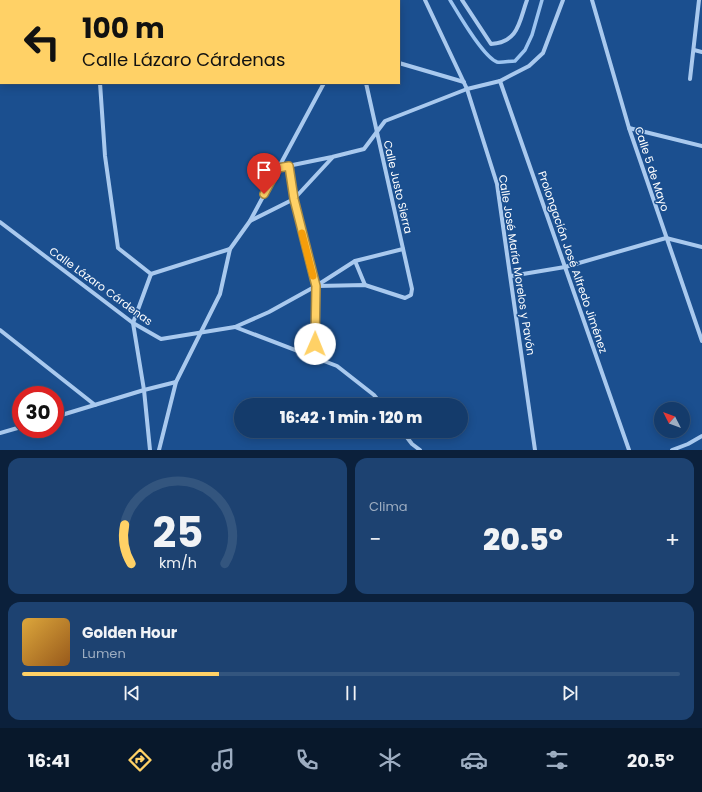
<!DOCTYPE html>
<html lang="es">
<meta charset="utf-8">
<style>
:root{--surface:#143b6b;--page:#1d4271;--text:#f1f3f6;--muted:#9dadc1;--line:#33557e;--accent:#ffd166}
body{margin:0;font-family:Poppins,sans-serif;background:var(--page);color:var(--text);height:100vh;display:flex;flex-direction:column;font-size:15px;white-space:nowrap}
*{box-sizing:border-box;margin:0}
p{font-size:13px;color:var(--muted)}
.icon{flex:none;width:22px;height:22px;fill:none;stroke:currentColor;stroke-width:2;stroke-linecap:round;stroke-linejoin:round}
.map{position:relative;height:450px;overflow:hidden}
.panel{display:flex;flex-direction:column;gap:8px;padding:8px;background:#0b203b;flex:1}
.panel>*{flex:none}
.banner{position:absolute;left:0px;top:0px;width:400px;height:84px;box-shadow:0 2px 10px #0003,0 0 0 1px var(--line);background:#ffd166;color:#111;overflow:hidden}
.needle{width:26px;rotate:312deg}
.buttons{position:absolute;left:654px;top:402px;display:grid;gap:8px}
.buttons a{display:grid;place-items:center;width:36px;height:36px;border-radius:50%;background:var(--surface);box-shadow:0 2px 10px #0003,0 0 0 1px var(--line);font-size:20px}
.speed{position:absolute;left:12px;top:386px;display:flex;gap:8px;font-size:20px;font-weight:700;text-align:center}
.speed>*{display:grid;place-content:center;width:52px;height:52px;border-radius:50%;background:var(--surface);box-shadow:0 2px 10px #0003,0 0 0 1px var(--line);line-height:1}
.speed .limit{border:6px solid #d22;background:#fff;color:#111}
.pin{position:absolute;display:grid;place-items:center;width:34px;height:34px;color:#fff;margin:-41px -17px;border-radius:50% 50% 50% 0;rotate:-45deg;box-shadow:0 0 4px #0007}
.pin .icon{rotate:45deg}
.me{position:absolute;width:44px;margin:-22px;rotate:1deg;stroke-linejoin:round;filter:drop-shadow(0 0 3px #0008)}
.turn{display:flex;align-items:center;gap:14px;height:84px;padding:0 16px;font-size:18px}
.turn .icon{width:52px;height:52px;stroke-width:2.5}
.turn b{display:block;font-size:28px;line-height:34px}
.big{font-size:30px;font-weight:800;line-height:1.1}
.panel .widget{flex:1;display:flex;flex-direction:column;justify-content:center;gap:6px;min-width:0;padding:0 14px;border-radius:12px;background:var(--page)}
.panel .dial{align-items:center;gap:0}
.dial svg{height:104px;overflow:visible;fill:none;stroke:var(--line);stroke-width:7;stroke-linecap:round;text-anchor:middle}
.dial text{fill:var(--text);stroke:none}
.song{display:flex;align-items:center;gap:12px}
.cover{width:48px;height:48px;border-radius:6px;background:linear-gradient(135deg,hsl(40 70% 55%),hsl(30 70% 35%))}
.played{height:4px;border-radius:2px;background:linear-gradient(90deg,var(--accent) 30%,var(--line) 30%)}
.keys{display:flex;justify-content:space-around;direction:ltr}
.heat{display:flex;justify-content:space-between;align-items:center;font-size:22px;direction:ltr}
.panel .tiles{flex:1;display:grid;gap:8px;grid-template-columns:1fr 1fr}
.widget:last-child{grid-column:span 2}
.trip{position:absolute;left:234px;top:398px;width:234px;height:40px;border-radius:20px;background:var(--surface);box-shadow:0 2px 10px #0003,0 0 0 1px var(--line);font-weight:800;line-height:40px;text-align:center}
.menu{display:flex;height:64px;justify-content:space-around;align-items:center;background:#08182b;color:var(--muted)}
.menu .icon{width:28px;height:28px}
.menu .current{color:var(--accent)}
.menu b{font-size:18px;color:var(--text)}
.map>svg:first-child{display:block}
</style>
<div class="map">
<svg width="702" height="450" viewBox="0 0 702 450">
<rect width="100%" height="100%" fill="#1b4f8f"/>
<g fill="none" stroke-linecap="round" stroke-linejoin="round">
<path stroke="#9cc4f0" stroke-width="3.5" d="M450,0c8,13 33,57 47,62 4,1 13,-1 18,-1l10,-11 7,-15 10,-35"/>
<g stroke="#a9c9ee" stroke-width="4">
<polyline points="92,0 93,1"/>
<polyline points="120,0 136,1"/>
<polyline points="425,0 467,89 497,184 535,450"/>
<path d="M462,0l29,44c28,-2 28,-22 36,-44"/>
<polyline points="592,0 629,128 702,341"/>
<polyline points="82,1 83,0"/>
<polyline points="231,1 232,0"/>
<polyline points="352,1 352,0"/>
<polyline points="694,50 702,52"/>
<polyline points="399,63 464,82"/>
<polyline points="0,75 1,74"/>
<polyline points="690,79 699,0"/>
<polyline points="500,81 629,450"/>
<polyline points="100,83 105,156 118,248 151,274"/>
<polyline points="629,128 702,146"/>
<polyline points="289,166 294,199 316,286 315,358"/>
<polyline points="278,168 332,157 364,149 385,121 467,89 500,81 529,66 543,53 563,0"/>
<polyline points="250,221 294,199 332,158"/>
<polyline points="0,222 133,323 161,339 235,327 269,312 316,286 355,261 403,249"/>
<polyline points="355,261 365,285"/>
<polyline points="151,274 230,249"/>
<polyline points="511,276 565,267 666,238 702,247"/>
<polyline points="317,286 365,285 405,298 411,295 412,289 366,83"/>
<polyline points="235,327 337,366 374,395 382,405"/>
<polyline points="0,330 95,405"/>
<polyline points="55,417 144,390 176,382"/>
<polyline points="402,431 412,444 420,450"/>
<polyline points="0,433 21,427"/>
<polyline points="150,450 144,390 133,323 151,274"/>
<polyline points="159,450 176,382 220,294 230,249 250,221 324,83"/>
<polyline points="672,450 688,444 702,436"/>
</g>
</g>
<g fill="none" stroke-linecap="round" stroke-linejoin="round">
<defs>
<polyline id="route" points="264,194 278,168 289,166 294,199 316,286 315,344"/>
</defs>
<use href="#route" stroke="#a68842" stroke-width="10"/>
<use href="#route" stroke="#ffd166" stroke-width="7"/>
<polyline stroke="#f59e0b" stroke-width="7" points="302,233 313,276"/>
</g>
<g text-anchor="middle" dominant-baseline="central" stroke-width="3" stroke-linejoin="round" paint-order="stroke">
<g font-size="11" fill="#fff" stroke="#1b4f8f">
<text transform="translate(652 169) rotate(72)">Calle 5 de Mayo</text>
<text transform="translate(398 187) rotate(77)">Calle Justo Sierra</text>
<text transform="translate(573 262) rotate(71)">Prolongación José Alfredo Jiménez</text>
<text transform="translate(517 265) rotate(81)">Calle José María Morelos y Pavón</text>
<text transform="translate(101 286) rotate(36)">Calle Lázaro Cárdenas</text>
</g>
</g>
</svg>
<div class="buttons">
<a><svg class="needle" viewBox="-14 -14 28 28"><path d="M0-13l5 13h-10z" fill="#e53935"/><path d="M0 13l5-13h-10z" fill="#9dadc1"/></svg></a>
</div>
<div class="speed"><div class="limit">30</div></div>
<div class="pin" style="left:264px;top:194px;background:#d93025"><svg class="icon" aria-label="arrive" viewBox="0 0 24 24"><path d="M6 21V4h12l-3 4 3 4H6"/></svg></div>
<svg class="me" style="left:315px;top:344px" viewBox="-20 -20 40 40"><circle r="19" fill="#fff"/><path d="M0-13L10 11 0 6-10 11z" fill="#ffd166"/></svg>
<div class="trip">16:42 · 1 min · 120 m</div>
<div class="banner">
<div class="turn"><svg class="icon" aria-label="left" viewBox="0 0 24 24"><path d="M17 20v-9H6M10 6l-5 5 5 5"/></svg><div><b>100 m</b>Calle Lázaro Cárdenas</div></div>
</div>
</div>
<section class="panel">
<div class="tiles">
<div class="widget dial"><svg viewBox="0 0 100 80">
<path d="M14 69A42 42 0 1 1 86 69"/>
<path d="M14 69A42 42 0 0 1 9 39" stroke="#ffd166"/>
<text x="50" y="56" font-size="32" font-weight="700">25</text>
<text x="50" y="72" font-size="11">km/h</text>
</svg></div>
<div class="widget"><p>Clima</p>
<div class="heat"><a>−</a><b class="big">20.5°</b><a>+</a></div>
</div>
<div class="widget">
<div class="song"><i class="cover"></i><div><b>Golden Hour</b><p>Lumen</p></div></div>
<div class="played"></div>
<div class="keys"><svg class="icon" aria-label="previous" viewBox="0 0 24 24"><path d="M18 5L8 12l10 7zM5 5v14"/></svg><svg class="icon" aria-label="pause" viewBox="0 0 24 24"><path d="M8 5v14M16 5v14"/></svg><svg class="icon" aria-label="next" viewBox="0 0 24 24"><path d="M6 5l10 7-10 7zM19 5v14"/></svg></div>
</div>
</div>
</section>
<nav class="menu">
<b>16:41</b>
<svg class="icon current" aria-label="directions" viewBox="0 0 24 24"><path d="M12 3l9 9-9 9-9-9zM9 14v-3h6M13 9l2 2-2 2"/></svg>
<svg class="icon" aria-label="music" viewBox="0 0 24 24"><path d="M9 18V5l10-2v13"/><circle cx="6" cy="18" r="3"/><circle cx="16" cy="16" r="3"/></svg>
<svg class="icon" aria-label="phone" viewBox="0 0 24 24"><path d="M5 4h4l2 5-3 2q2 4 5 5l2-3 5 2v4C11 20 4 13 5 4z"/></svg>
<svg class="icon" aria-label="climate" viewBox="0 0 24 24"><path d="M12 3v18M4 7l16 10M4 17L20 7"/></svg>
<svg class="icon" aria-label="car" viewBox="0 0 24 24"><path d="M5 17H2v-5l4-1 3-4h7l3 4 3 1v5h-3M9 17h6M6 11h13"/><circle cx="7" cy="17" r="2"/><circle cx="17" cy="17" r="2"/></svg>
<svg class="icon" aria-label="filters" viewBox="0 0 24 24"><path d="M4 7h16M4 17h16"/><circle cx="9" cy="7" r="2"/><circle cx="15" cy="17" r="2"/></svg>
<b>20.5°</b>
</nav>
